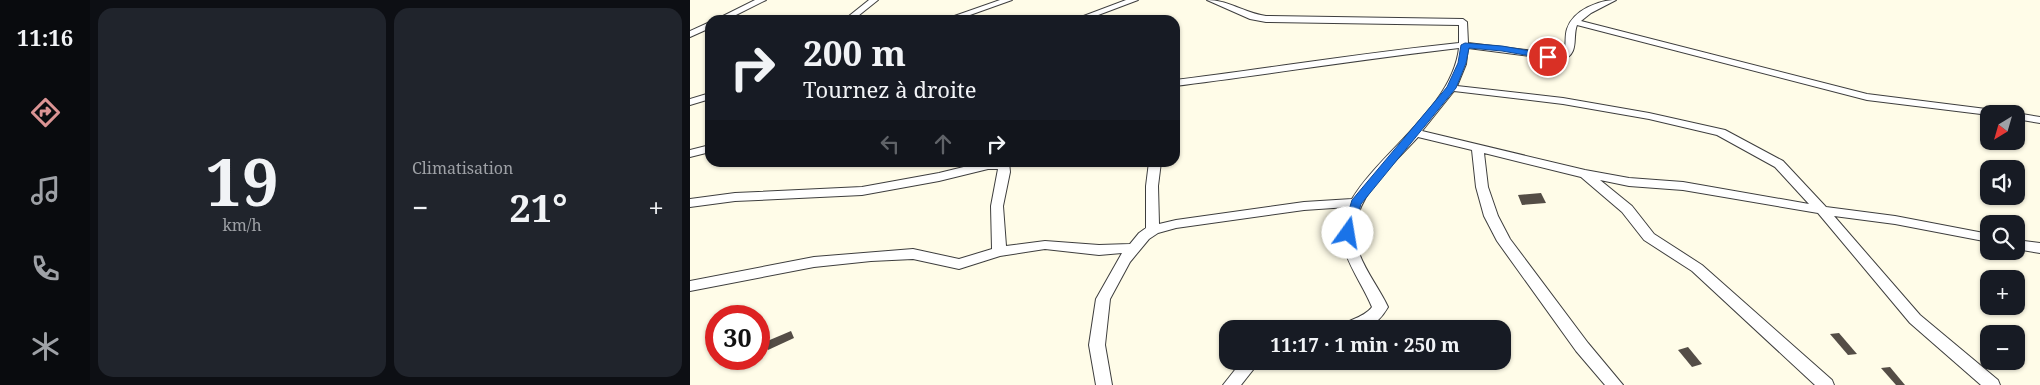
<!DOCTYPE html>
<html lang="fr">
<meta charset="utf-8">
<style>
:root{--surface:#171b24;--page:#20242c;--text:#f1f3f6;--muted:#9ea1a6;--accent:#db9494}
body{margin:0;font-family:"Noto Serif",serif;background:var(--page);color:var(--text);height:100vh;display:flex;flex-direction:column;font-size:19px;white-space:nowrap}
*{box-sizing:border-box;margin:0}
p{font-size:16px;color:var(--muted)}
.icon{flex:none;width:28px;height:28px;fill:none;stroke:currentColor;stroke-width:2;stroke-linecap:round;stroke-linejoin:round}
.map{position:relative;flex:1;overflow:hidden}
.side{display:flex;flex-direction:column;gap:8px;padding:8px;background:#0d0f14;width:600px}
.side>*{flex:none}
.banner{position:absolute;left:15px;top:15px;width:475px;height:152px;border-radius:15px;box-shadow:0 1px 4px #0004;background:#171b24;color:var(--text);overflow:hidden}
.needle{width:32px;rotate:217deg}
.tools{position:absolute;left:1290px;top:105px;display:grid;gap:10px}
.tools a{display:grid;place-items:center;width:45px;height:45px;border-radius:10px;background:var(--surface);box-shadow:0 1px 4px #0004;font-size:25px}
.speed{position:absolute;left:15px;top:305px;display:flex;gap:10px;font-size:25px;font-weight:700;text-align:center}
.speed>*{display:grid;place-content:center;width:65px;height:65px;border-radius:50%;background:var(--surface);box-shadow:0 1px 4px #0004;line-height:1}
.speed .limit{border:8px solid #d22;background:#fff;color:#111}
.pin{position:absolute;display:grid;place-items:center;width:42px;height:42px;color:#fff;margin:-21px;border:2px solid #fff;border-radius:50%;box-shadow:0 1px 5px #0007}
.me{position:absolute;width:55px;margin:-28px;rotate:13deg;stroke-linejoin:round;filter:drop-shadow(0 0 4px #0008)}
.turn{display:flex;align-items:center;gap:18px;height:105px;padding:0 15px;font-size:22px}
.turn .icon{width:65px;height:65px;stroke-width:2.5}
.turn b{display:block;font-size:35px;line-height:42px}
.lanes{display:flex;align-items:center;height:48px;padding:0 15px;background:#0003;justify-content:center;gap:25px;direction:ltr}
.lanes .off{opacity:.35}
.big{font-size:38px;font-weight:700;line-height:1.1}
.side .tile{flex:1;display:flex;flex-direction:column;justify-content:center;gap:8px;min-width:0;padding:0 18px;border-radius:15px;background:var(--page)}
.side .dial{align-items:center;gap:0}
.dial b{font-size:65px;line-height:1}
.heat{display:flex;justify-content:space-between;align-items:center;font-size:28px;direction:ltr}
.side .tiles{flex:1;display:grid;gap:8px;grid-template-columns:repeat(2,1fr)}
.trip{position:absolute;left:529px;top:320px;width:292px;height:50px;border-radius:15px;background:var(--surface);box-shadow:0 1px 4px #0004;font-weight:700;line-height:50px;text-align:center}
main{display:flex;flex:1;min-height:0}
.tab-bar{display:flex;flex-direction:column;width:90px;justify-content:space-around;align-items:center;background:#090b0e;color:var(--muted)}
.tab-bar .icon{width:35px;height:35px}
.tab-bar .current{color:var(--accent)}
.tab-bar b{font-size:22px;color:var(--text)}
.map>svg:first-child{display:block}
</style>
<main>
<nav class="tab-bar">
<b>11:16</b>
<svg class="icon current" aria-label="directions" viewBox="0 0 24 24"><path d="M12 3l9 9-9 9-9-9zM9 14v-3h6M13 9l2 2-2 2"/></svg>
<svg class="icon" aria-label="music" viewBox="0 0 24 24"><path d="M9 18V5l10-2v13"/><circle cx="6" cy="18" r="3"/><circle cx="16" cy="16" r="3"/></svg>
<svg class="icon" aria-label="phone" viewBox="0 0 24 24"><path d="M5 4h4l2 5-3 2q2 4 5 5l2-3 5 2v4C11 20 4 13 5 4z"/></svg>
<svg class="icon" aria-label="climate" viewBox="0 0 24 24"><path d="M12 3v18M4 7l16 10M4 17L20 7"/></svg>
</nav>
<section class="side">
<div class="tiles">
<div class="tile dial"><b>19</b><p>km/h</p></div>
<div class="tile"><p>Climatisation</p>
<div class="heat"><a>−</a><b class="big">21°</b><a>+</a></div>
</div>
</div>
</section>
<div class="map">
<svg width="1350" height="385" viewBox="0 0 1350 385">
<rect width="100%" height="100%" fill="#fffce8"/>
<g fill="#544d46">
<polygon points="851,193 856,203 832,205 828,195"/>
<polygon points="101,331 104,338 78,350 75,342"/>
<polygon points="1149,333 1167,354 1158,355 1140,334"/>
<polygon points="998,347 1012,364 1002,367 988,350"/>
<polygon points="1200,367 1215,385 1206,385 1191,368"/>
</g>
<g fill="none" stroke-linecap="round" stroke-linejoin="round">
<defs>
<g id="street">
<polygon points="65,0 76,0 36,20 25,20"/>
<polygon points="179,0 188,0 163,20 154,20"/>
<polygon points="310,0 322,0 266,20 253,20"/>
<polygon points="436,0 448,0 395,20 383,20"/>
<path d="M517,0c21,0 38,13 59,16l197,3 4,3 1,21 92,11 5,-5c1,-7 0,-14 2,-20 6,-19 32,-29 49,-29l-25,13 -10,8 286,73 143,18 1,2 -22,1 -122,-15 -290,-75c-5,13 3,29 -15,35l-94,-12 -2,16 -9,22 106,12 86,15 76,17 58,31 43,46 69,9 94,18v8l-94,-18 -61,-8 86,99 78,65 2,5h-19l-71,-62 -92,-110 -135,-23 -54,-4 -29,-6 32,26 22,28 48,31 130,115 2,5h-19l-123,-114 -48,-31 -22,-28 -41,-35 -97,-24 4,34 10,29 12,23 78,104 35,42h-18l-29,-34 -79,-110 -13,-25 -8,-29 -4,-37 -54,-13c-28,31 -77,69 -59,116 7,19 20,35 29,54 -14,24 -26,22 -51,22 5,-8 26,-10 35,-22 -15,-36 -41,-58 -24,-100l-44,3 -128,18 -18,5 -9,6 -19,23 -20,37 -5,46 7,40h-16l-7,-40 7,-46 26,-46 -23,2 -54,-6 -13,2 -32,5 -41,13 -46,-10 -42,2 -57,6 -124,24v-10l124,-24 99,-8 46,10 33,-10 -1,-43 7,-37h-10l-49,12 -77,14 -127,6 -45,6v-8l45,-6 127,-6 77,-14 45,-11h25l1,10 -7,34 3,40 39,-5 54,4 31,-1 9,-11 7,-5v-42l3,-24h12l-3,24 1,38 17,-4 128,-18 48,-3c30,-49 100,-92 107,-151 -95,11 -189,26 -284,38v-6c95,-12 189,-27 284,-37v-18l-193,-3 -16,-3zM764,91l109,13 86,15 68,16 58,32 34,37 -126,-22 -54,-4 -44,-8 -163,-39z"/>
<polygon points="20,22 20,28 0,37 0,31"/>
<polygon points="20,93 20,99 0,105 0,99"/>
<polygon points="1326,113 1350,117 1350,123 1326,119 1326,114 1322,114"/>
<polygon points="20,145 20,152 0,157 0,150"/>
<polygon points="1326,240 1350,243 1350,253 1326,249"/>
<polygon points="552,361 570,361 551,385 533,385"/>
</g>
</defs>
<use href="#street" stroke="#3e3e3e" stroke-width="2"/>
<use href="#street" fill="#fff" fill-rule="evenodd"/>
</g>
<polygon fill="#1a73e8" stroke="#114b97" points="775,43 812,46 858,54 862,57 858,59 812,51 779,48 776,63 766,88 671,204 662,236 654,236 652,233 662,200 757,87 768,63 771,45"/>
</svg>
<div class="tools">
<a><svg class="needle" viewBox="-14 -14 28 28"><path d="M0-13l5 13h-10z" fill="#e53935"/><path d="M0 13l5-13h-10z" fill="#9ea1a6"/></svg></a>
<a><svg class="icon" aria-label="sound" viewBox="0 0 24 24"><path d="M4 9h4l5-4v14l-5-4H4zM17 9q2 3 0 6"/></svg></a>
<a><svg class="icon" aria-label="search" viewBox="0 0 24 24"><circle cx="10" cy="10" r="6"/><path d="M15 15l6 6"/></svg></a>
<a>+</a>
<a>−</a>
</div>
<div class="speed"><div class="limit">30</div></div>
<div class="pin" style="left:858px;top:57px;background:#d93025"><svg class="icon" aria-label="arrive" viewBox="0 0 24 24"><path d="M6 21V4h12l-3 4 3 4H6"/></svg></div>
<svg class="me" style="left:658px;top:233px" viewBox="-20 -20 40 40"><circle r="19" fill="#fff"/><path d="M0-13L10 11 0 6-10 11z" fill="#1a73e8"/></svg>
<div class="trip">11:17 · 1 min · 250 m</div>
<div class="banner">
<div class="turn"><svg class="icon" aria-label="right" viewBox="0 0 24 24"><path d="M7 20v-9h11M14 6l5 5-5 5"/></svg><div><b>200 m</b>Tournez à droite</div></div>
<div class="lanes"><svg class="icon off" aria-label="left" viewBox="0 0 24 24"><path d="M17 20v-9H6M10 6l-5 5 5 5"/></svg><svg class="icon off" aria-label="ahead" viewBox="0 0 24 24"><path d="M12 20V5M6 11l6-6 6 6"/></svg><svg class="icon" aria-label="right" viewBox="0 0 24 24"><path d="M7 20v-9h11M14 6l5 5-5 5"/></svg></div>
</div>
</div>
</main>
